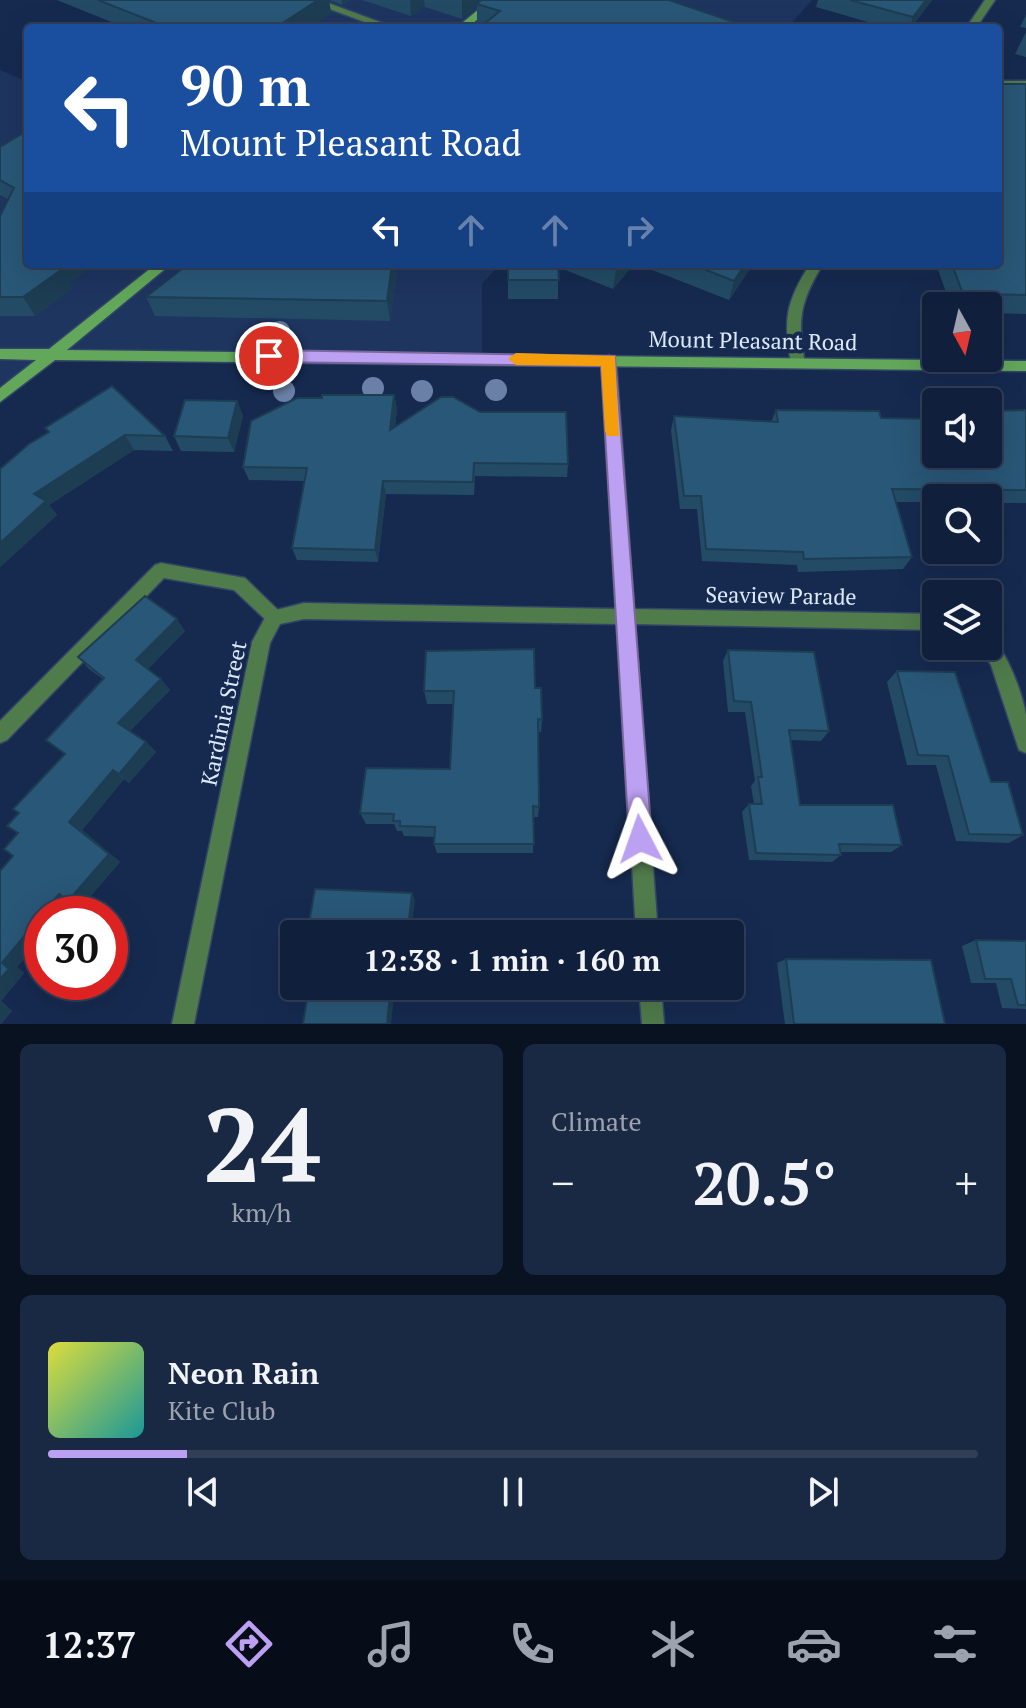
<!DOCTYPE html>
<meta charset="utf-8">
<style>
:root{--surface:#10203c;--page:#192843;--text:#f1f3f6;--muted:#9ca3af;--line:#303e56;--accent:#bca0f2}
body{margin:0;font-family:"PT Serif",serif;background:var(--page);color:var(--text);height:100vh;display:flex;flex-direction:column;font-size:30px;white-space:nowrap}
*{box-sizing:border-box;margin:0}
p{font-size:26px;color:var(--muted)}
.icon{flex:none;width:44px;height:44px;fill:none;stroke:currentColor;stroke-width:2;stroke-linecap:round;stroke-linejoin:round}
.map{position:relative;height:1024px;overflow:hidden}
.side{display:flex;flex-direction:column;gap:20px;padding:20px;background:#091221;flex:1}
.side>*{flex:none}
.guide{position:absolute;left:24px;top:24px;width:978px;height:244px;border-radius:8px;box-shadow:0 8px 32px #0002,0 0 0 2px var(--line);background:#1a4fa0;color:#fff;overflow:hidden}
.needle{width:52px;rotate:172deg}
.controls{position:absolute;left:922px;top:292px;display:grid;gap:16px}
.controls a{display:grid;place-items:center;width:80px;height:80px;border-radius:8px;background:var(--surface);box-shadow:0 8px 32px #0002,0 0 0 2px var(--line);font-size:40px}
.speed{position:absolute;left:24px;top:896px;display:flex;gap:16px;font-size:40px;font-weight:700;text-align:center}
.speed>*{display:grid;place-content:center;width:104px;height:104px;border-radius:50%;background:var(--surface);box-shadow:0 8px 32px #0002,0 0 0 2px var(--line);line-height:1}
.speed .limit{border:12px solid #d22;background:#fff;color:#111}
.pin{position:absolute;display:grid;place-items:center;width:68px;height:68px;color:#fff;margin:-34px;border:4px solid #fff;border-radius:50%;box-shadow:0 2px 8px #0007}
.me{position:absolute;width:88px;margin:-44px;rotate:356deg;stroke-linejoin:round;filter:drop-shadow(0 0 6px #0008)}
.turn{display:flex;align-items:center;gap:28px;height:168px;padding:0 24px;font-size:36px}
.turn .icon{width:104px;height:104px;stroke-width:2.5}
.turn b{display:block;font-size:56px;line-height:68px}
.lanes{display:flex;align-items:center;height:76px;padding:0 24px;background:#0003;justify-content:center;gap:40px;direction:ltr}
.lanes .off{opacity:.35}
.big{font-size:60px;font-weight:700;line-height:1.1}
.side .tile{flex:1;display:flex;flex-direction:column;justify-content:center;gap:12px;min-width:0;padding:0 28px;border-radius:12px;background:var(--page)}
.side .dial{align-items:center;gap:0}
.dial b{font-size:104px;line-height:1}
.song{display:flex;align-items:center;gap:24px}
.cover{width:96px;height:96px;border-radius:12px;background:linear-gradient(135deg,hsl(60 70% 55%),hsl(180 70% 35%))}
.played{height:8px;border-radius:4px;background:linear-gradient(90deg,var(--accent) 15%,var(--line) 15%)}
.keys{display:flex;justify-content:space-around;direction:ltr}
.heat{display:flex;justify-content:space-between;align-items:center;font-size:44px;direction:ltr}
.side .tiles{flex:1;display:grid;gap:20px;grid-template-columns:1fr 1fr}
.tile:last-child{grid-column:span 2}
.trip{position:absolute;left:280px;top:920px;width:464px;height:80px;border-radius:8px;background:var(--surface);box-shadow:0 8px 32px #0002,0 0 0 2px var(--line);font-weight:700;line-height:80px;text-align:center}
.menu{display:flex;height:128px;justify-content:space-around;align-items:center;background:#060d18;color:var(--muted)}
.menu .icon{width:56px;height:56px}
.menu .active{color:var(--accent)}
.menu b{font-size:36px;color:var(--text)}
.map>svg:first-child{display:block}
</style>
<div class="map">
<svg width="1026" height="1024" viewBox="0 0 1026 1024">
<rect width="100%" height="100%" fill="#162a50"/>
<g fill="#1e3560">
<polygon points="275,0 812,0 787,28 231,28"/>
<polygon points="0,70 28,82 28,264 500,264 482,284 482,359 55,352 0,396"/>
</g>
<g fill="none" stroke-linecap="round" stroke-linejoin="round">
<defs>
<polygon id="lane" points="161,563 245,578 280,612 283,617 280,622 274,625 268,622 234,590 164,578 7,740 0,743 0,721 155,565"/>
<g id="street">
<polygon points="305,0 320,0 396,28 381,28"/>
<polygon points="985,0 995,0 976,28 966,28"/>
<rect x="998" y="81" width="28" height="6"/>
<path d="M810,264h13c-23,38 -26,55 -18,99l-7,5 -7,-5c-8,-44 -5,-61 19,-99z"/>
<polygon points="609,355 616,360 634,609 936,614 936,630 635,624 658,934 636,934 618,624 304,619 280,624 270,643 194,1024 172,1024 252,642 268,612 304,603 617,609 602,360"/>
<path d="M988,638c18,7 35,58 38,77 0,12 0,26 0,38l-7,-3 -28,-85 -12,-19h9z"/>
<polygon points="639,986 661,986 664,1024 642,1024"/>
</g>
<g id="secondary">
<polygon points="490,0 501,0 467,28 456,28"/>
<polygon points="156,264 171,264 67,350 1026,361 1026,371 55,360 0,402 0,388 36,360 0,359 0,349 49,349"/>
</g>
</defs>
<use href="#lane" stroke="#324568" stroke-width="3"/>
<use href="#street" stroke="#324568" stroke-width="3"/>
<use href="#secondary" stroke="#324568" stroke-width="3"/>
<use href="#lane" fill="#507b4b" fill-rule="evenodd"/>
<use href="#street" fill="#507b4b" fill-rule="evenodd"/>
<use href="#secondary" fill="#62a75a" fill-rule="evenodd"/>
</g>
<g fill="#6a80a7">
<circle cx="280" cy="331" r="10"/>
<circle cx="373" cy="388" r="11"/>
<circle cx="496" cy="390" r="11"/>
<circle cx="284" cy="391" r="11"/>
<circle cx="422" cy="391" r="11"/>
</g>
<g fill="#234b66">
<polygon points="57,0 350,0 342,5 329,0 331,13 309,28 126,28"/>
<polygon points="362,0 668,0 740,24 740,28 479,28 482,25 477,24 477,7 462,19 425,7 411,16"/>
<polygon points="818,0 932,0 911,28 889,28 816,7"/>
<polygon points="1026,15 1026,28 1020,27"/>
<polygon points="1026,32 1026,57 1015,54"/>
<polygon points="1026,84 1026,314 988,313 988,306 951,306 936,264 998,264"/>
<polygon points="28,130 28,264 95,264 70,282 71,289 35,316 0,316 0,216 8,199 0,195 0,147"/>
<polygon points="398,264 390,321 155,316 146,297"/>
<polygon points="508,264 634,264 613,289 558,267 558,299 508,299"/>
<polygon points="637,264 753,264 729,300"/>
<polygon points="394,395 397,409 395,427 568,464 567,477 475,476 474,495 386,494 378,562 297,560 292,548 304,481 249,480 243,467 322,398"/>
<polygon points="237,401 243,416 234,452 181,451 174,436"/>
<polygon points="776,410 881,418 936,454 1026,410 1026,503 988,503 988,498 936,498 936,502 896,502 912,557 903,569 798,572 797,565 702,561 697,509 680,509 671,430 674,416 771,422"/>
<polygon points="45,428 165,436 173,451 134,450 49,505 57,515 0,567 0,469 49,432"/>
<polygon points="185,631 148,669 170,690 130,731 146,742 156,752 129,783 124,779 82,830 120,862 81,907 70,902 17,967 24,973 1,1001 12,1011 1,1024 0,1024 0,871 13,856 18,833 19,813 64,754 103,679 89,669 78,657"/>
<polygon points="728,650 829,731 821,741 790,740 800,805 902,845 891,852 841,852 841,855 832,862 749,860 742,812 749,804 754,804 751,786 755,781 745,712 728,712 723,661"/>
<polygon points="897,671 991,782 1023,835 1009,843 956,841 936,765 907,765 887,682"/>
<polygon points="535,688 542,720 541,732 538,732 539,807 538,817 534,817 533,853 437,853 434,844 434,837 404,836 402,831 397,831 394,824 366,824 360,813 450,769 453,704 427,704 424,691"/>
<polygon points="976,940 1026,941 1026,1009 1002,1008 996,983 971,983 962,946"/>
<polygon points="786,959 945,1024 785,1024 777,963"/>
</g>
<g fill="#1d3d53">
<polygon points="318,0 329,0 331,13 309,28 275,28"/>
<polygon points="342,0 350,0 342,5"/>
<polygon points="410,0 424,0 425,7 411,16"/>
<polygon points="462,0 485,0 477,4 477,7 462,19"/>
<polygon points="926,0 932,0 911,28 909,28 913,17"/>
<polygon points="60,264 95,264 70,282 71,289 35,316 23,297"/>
<polygon points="392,264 398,264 390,321 387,301"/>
<polygon points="620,264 634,264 613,289 616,269"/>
<polygon points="745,264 753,264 729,300 734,281"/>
<polygon points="394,395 397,409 393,443 390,430"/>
<polygon points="237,401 243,416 234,452 228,438"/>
<polygon points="125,435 134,450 49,505 57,515 0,567 0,543 34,494"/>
<polygon points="383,481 386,494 378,562 375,550"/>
<polygon points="177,619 185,631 146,671 136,660"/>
<polygon points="161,679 170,690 128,733 118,723"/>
<polygon points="146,742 156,752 129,783 119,774"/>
<polygon points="113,770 124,779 82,830 120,862 81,907 70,902 61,914 42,914 69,822"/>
<polygon points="412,893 415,900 411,934 408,929"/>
<polygon points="42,914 42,937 17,967 24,973 1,1001 12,1011 1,1024 0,1024 0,979 2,963"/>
<polygon points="391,986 395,986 391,1024 387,1024"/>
</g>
<g fill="#295777" stroke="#1d3d53" stroke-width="2">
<polygon points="98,0 318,0 275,28 169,28"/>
<polygon points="481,0 669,0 740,24 736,28 479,28 500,11 477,4"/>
<polygon points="850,0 926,0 913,17"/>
<polygon points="998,84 1026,84 1026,295 963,294 952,264 998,264"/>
<polygon points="28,130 28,264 60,264 61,270 23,297 0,297 0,216 14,188 0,180 0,147"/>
<polygon points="188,264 392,264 387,301 146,297"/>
<polygon points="508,264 558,264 559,280 508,280"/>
<polygon points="602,264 620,264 616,269"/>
<polygon points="691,264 745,264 734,281"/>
<polygon points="112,386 165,436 125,435 34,494 46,501 0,543 0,469 29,444 49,432 45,428"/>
<polygon points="322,395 394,395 390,430 441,397 453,397 480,412 566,412 568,464 474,463 473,482 383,481 375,550 292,548 307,468 243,467 251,421 297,398 322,398"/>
<polygon points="185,400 237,401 228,438 174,436"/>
<polygon points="776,410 879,411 881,418 936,419 936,454 988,454 988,411 1026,410 1026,490 892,489 912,557 804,559 803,552 706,549 701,496 684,496 674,416 778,422"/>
<polygon points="145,596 177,619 136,660 161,679 118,723 146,742 119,774 113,770 69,822 109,854 68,901 59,894 2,963 9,969 0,979 0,871 13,856 4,849 18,833 7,826 19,813 13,809 65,754 46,740 104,678 78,657"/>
<polygon points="534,649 535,688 541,688 542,720 538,719 539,807 533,806 534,844 434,844 435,827 400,826 400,821 393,821 394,814 360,813 366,768 450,769 454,691 424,691 426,651"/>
<polygon points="728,650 814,652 829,731 789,730 800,805 893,805 902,845 839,844 841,855 756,853 749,804 762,804 758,777 762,777 751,702 734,701"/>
<polygon points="897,671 955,672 991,782 1008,782 1023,835 969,834 948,756 918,755"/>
<polygon points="315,889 412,893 408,929 426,929 426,934 307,934"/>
<polygon points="976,940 1026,941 1026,1005 1018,1005 1011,979 985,979"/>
<polygon points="786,959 931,960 945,1024 794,1024"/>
<polygon points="309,986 391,986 387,1024 303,1024"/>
</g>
<polygon fill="#bca0f2" stroke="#7a689d" stroke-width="2" points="269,350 615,356 652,839 648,847 640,850 632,847 629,839 601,366 269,362 261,356"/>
<polygon fill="#f59e0b" points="516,353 615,356 619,436 607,436 605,431 601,366 516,365 508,359"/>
<g text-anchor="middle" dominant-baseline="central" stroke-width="8" stroke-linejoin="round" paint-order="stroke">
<g font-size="22" fill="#dce8fb" stroke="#162a50">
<text transform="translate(753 340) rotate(1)">Mount Pleasant Road</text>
<text transform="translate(781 595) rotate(1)">Seaview Parade</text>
<text transform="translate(223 713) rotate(-78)">Kardinia Street</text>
</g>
</g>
</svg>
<div class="controls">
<a><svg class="needle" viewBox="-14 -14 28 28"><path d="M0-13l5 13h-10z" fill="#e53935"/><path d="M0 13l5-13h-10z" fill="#9ca3af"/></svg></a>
<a><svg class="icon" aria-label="sound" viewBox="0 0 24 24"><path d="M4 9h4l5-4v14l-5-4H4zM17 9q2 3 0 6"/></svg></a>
<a><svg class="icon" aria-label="search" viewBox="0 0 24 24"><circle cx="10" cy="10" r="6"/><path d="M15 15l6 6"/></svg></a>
<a><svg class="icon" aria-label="layers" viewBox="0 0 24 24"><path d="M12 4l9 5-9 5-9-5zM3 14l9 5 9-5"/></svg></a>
</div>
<div class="speed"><div class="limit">30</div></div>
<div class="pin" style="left:269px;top:356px;background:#d93025"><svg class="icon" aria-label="arrive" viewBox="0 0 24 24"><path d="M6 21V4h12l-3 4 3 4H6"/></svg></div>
<svg class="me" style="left:640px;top:839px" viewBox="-20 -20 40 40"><path d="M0-17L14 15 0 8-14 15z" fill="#bca0f2" stroke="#fff" stroke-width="4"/></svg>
<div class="trip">12:38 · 1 min · 160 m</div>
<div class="guide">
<div class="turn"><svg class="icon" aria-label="left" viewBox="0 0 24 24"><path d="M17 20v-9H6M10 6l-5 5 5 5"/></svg><div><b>90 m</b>Mount Pleasant Road</div></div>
<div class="lanes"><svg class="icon" aria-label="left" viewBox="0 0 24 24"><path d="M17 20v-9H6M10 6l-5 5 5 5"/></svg><svg class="icon off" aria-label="ahead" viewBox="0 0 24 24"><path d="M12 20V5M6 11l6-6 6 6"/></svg><svg class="icon off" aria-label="ahead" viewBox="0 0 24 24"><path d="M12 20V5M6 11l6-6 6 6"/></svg><svg class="icon off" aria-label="right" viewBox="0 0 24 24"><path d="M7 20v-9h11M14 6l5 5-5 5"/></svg></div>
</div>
</div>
<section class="side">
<div class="tiles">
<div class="tile dial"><b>24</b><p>km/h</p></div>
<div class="tile"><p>Climate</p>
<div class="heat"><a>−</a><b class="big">20.5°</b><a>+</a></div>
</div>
<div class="tile">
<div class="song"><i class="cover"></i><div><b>Neon Rain</b><p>Kite Club</p></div></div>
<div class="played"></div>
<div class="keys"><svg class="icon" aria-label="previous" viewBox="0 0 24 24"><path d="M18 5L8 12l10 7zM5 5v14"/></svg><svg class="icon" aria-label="pause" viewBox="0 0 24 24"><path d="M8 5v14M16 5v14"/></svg><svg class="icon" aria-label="next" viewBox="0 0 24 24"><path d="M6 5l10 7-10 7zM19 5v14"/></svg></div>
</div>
</div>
</section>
<nav class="menu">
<b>12:37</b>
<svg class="icon active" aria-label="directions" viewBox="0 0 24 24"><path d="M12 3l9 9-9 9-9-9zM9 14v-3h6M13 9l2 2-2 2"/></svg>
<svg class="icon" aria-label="music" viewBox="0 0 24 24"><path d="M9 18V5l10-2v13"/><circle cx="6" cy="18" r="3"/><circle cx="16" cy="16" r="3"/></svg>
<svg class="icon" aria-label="phone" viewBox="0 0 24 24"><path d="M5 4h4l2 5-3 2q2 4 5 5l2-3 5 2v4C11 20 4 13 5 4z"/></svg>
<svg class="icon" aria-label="climate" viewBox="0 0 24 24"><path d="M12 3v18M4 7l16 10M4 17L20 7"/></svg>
<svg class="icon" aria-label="car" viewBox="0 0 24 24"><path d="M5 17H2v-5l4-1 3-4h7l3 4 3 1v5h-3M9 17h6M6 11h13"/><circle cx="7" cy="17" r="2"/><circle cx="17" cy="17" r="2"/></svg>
<svg class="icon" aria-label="filters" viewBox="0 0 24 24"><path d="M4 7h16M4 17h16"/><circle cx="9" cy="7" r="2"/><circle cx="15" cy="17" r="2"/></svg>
</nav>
